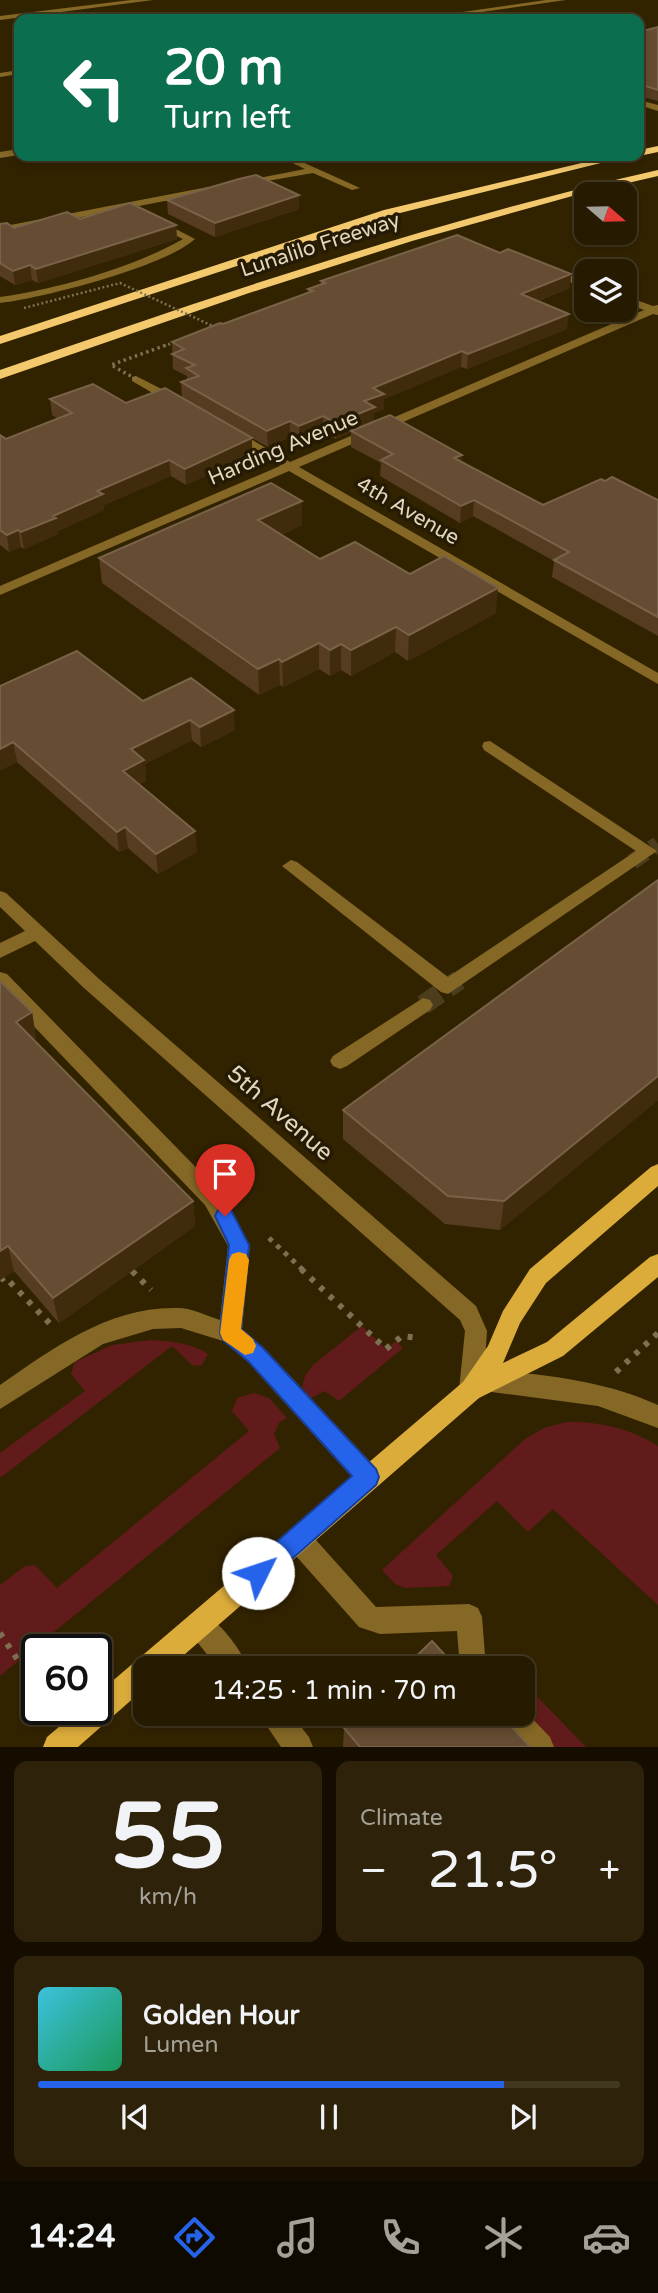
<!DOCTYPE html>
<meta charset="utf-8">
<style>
:root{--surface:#261a00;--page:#2e230a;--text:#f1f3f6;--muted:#a4a199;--line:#423822;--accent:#2563eb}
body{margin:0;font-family:"Varela Round",sans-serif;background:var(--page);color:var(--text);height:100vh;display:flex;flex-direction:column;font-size:26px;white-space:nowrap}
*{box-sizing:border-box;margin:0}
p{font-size:23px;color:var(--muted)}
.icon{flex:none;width:38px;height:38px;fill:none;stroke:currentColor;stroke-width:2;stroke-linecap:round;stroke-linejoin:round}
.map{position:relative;height:1747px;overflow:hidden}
.details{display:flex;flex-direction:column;gap:14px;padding:14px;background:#150e00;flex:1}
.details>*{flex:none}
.hud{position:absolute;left:14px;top:14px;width:630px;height:147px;border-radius:14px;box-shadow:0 4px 10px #0003,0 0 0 2px var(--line);background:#0b6e4f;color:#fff;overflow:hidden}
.needle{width:46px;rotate:110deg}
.fabs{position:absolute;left:574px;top:182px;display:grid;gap:14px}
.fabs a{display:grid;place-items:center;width:63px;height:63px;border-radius:14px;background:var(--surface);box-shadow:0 4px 10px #0003,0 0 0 2px var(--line);font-size:35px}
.speed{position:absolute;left:21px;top:1634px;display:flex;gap:14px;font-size:35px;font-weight:700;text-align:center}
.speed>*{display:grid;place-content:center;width:91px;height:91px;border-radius:50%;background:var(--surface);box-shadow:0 4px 10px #0003,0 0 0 2px var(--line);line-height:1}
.speed .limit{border:4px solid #111;border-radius:10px;background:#fff;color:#111}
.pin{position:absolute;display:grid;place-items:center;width:60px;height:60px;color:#fff;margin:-72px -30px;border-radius:50% 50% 50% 0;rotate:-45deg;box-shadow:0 0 7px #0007}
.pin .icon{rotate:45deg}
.me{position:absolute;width:77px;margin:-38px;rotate:49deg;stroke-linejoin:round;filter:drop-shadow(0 0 5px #0008)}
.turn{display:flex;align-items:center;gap:24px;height:147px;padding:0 35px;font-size:32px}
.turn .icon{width:91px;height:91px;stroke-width:2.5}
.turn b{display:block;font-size:49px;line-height:60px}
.big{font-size:52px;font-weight:600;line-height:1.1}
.details .tile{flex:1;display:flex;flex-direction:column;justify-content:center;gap:10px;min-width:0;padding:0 24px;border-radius:14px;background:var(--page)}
.details .dial{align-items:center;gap:0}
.dial b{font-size:91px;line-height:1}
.song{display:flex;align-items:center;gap:21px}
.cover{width:84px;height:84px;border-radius:10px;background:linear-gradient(135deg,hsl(190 70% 55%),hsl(150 70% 35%))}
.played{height:7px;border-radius:4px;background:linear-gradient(90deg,var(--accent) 80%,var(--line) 80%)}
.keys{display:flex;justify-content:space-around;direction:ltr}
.heat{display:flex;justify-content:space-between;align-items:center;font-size:38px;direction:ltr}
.details .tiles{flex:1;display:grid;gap:14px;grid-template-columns:1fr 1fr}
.tile:last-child{grid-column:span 2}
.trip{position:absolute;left:133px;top:1656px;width:402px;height:70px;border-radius:14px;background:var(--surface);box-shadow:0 4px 10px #0003,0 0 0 2px var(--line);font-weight:600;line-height:70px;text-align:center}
.dock{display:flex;height:112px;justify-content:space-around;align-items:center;background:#0f0a00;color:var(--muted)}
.dock .icon{width:49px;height:49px}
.dock .selected{color:var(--accent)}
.dock b{font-size:32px;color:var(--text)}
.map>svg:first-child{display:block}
</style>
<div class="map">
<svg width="658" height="1747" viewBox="0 0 658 1747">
<rect width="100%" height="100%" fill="#322300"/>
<g fill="#611b1a">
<polygon points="362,1326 386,1349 396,1341 403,1348 339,1401 325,1391 309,1399 302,1387 305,1376 313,1365"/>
<path d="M151,1340c19,1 41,3 57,14l-6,11 -9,1 -21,-20 -172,132v-25l85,-62 -14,-17 4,-12 37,-17z"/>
<polygon points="254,1393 269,1398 287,1418 279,1423 274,1434 280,1448 0,1676 0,1585 25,1566 35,1565 57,1588 249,1431 232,1411 237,1398"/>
<path d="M566,1422c33,-1 64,6 92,24v159l-105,-96 -25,23 -31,-31 -61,54 17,21 -4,10 -44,2 -10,-4 -13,-14 143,-131 19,-11z"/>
<polygon points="523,1682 586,1747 540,1747 523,1713"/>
</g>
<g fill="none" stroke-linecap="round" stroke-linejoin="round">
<polyline stroke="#4c3e1d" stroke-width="16" stroke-dasharray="16 8" stroke-linecap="butt" points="632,862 658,844"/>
<polyline stroke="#4c3e1d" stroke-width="20" stroke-dasharray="20 10" stroke-linecap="butt" points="423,1005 459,980"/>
<polyline stroke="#7e7052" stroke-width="5" stroke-dasharray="4.5 6" stroke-linecap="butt" points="269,1238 303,1270"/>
<g stroke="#7e7052" stroke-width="6" stroke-dasharray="5 8" stroke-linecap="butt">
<polyline points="301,1269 386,1349 402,1336 418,1338"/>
<polyline points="132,1271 151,1290"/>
<polyline points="0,1280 5,1277 54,1328"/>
<polyline points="616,1372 658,1333"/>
<polyline points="0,1633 25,1671"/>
</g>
<g fill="#856826" fill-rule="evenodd">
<polygon points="131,0 153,0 0,20 0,16"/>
<polygon points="546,0 566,0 432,19 413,19"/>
<polygon points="19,70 19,74 0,77 0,73"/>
<polygon points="639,100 658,105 658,111 639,105"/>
<polygon points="19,149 19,155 0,158 0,152"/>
<polygon points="278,156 289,156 360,188 352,190 313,173 239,186 239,182 305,169"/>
<polygon points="208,187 213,190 211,192 0,233 0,227"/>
<path d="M154,221h6l35,18c-31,28 -152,59 -195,64v-6c57,-8 132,-29 183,-58l-29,-14z"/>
<polygon points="549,268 586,281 586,288 545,273 545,269"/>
<polygon points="625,296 653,306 658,305 658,315 653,314 299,467 658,673 658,684 289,471 0,595 0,586 280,466 229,437 229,431 237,431 290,462 644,310 625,303"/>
<polygon points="136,376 183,400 185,403 175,406 132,381 132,377"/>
<polygon points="490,741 657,851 448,994 441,992 282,866 291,860 297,862 448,977 636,851 484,750 482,746 484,742"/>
<path d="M0,891l6,2 92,85 378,328 11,25 -3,42 8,-3c57,5 113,11 166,35v23l-60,-22 -106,-14 -9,-5 -4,11 -8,3 -8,-3 -4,-8 6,-59 -5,-11 -376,-332 -49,-47 -35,17v-15l25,-12 -25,-24z"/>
<path d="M0,972l7,2 214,219 29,52 -8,84 22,19 113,121 3,8 -3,8 -9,4 -9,-4 -111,-123 -25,-21 -42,-13 -28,1 -50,15 -103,65v-24c53,-37 110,-79 178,-77 14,0 29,8 42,12l8,-74 -23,-41 -205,-214z"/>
<polygon points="423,998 430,1000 433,1005 430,1010 347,1066 340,1069 333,1066 330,1061 333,1056"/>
<polygon points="298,1526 307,1530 376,1607 469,1604 478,1608 482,1617 486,1668 460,1668 457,1631 380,1634 359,1627 289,1548 285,1539 289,1530"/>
<path d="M199,1611c19,8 42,38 49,57h-30l-28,-35 -4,-9 4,-9z"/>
<polygon points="523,1709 550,1737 554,1747 521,1747 498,1723 494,1713 523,1713"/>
<polygon points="258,1713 290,1713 309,1737 313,1747 281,1747"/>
</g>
<polygon fill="#dcac3b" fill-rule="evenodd" points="658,1164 658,1186 546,1283 520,1323 503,1363 547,1342 650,1257 658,1254 658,1277 563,1356 479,1398 169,1668 145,1668 145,1688 78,1747 43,1747 47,1737 79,1710 96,1710 96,1695 463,1382 488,1346 503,1311 530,1269 651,1167"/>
<g fill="#f4c96e" fill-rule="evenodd">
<polygon points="658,146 658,152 639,156 637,156 639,150"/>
<polygon points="611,156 629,156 392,215 0,344 0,336 384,210"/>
<path d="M658,170v6l-82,19 -164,46 -163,52 -249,86v-9c217,-75 434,-149 658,-200z"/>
</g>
<g stroke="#7e7052" stroke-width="2.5" stroke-dasharray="2 2.5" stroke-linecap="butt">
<polyline points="24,308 120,283 217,328"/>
<polyline points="164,346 176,342"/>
</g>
<polyline stroke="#7e7052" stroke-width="3.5" stroke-dasharray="2.5 3.5" stroke-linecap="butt" points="136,379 111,365 169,344"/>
</g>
<g fill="#563c21">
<polygon points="658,27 658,101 639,96 639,32"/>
<polygon points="167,200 299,209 215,237 168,214"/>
<polygon points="80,219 176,225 177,239 38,283 32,280 15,285 0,276 0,224 14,228"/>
<polygon points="500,253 571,274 570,288 538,301 567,329 467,369 461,367 384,399 384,409 374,413 374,422 461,462 543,505 658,500 658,636 552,577 554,561 473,516 460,523 380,476 381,463 351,447 351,432 336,439 323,432 299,442 290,437 268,447 252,438 252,454 186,485 171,476 104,505 104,510 58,531 58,534 24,549 21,547 9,552 0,545 0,435 6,439 58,419 52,415 50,399 126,403 182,398 181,382 187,380 187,376 173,369 172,342 308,293 308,289 321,284 321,281"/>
<polygon points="302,525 281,535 320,559 410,574 496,613 408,661 395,652 351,676 341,670 330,676 319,669 283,687 280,685 259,695 102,583 99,558"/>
<polygon points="0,686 143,701 235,730 201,747 192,740 145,764 146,781 139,784 197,852 158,874 128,848 119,852 17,762"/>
<polygon points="658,880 658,1100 500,1230 445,1224 343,1139 343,1110"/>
<polygon points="0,981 32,1012 36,1038 33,1040 193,1201 195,1226 59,1323 14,1271 0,1280"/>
<polygon points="344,1728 530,1747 343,1747"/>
</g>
<g fill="#412b0d">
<polygon points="299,195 299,209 215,237 215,223"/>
<polygon points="176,225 177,239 38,283 36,269"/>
<polygon points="30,265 32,280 15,285 13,271"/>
<polygon points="571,274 570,288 519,308 521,294"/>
<polygon points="569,314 567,329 467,369 468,354"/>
<polygon points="462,351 461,367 384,399 384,409 374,413 374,423 336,439 336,423 364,401 373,388"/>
<polygon points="323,416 323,432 299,442 299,426"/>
<polygon points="290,421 290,437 268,447 267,431"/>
<polygon points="252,438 252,454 186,485 185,469"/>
<polygon points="462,455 461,471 454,458"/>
<polygon points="169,460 171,476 104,505 104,510 58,531 58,534 24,549 21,532 97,491"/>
<polygon points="474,500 473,516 460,523 461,506"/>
<polygon points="302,501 302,525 259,545 258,520"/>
<polygon points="18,530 21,547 9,552 7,535"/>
<polygon points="498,588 496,613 408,661 409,635"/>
<polygon points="396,627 395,652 351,676 351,650"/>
<polygon points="319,643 319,669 283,687 282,662"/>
<polygon points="341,644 341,670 330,676 330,650"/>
<polygon points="279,659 280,685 259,695 258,669"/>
<polygon points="234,710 235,730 201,747 200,727"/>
<polygon points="190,720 192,740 145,764 146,781 125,791 123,771 131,749"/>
<polygon points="13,742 17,762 0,771 0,749"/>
<polygon points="125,827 128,848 119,852 117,832"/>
<polygon points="195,831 197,852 158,874 156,854"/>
<polygon points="32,1012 36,1038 21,1047 16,1022"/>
<polygon points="658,1076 658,1100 500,1230 504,1201"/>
<polygon points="193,1201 195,1226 59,1323 53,1298"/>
<polygon points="8,1246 14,1271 0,1280 0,1251"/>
</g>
<g fill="#654c32" stroke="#786248" stroke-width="2">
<polygon points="658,27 658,90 639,84 639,32"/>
<polygon points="256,175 299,195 215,223 167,200 239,179"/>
<polygon points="130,203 176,225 36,269 30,265 13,271 0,263 0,224 7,223 14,228 67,212 80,219"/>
<polygon points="457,235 500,253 508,249 571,274 521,294 569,314 468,354 462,351 373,388 384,394 364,401 375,407 336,423 323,416 299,426 290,421 267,431 181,382 199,376 186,368 195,365 172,354 184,349 172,342 220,323 223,324 313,291 308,289 325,283 321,281"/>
<polygon points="93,384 126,403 165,388 252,438 185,469 169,460 97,491 103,494 53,516 56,518 21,532 18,530 7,535 0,530 0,435 6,439 72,413 50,399"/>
<polygon points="390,415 462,455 454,458 543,505 601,479 605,481 612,477 658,500 658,617 554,560 569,552 474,500 461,506 381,460 393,454 351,431"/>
<polygon points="271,483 302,501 258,520 320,559 355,542 410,574 444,556 498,588 409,635 396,627 351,650 341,644 330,650 319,643 282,662 279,659 258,669 99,558"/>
<polygon points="77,651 143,701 191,678 234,710 200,727 190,720 131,749 144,760 123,771 195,831 156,854 125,827 117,832 13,742 0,749 0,686"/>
<polygon points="658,880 658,1076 504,1201 448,1196 343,1110"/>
<polygon points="0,981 32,1012 16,1022 193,1201 53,1298 8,1246 0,1251"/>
<polygon points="432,1641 457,1668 404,1668"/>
<polygon points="358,1713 499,1713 530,1747 360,1747 344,1728"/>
</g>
<polygon fill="#2563eb" stroke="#184099" stroke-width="2" points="225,1208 231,1210 249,1245 241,1329 263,1348 376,1469 379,1477 376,1485 267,1581 258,1585 250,1581 247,1573 250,1565 352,1476 249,1362 223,1340 220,1333 229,1245 215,1216 218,1210"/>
<polygon fill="#f59e0b" points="239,1252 246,1254 249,1260 241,1329 253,1339 256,1346 253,1353 245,1355 223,1340 220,1333 229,1260 232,1254"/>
<g text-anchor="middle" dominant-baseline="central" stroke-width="7" stroke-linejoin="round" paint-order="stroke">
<g font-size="21" fill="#e2d6bf" stroke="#251a03">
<text transform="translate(320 245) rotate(-18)">Lunalilo Freeway</text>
<text transform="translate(283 448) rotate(-23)">Harding Avenue</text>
<text transform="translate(408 511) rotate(30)">4th Avenue</text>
</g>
<g font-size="24" fill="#e2d6bf" stroke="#251a03">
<text transform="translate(280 1113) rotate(41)">5th Avenue</text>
</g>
</g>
</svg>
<div class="fabs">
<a><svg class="needle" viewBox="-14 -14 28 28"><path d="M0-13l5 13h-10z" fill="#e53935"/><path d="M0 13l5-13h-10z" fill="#a4a199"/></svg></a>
<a><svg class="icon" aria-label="layers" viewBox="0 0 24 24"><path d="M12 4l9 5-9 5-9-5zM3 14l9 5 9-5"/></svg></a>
</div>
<div class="speed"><div class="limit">60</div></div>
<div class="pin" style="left:225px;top:1216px;background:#d93025"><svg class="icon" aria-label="arrive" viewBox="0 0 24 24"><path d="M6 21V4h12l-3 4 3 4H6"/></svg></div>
<svg class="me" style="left:258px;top:1573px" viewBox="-20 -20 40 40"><circle r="19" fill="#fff"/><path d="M0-13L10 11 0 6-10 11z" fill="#2563eb"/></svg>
<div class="trip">14:25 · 1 min · 70 m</div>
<div class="hud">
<div class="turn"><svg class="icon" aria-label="left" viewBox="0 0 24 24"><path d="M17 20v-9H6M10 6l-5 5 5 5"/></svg><div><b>20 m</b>Turn left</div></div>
</div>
</div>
<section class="details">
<div class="tiles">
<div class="tile dial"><b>55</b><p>km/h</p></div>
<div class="tile"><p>Climate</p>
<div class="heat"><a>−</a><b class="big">21.5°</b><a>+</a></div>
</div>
<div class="tile">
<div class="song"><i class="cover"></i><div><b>Golden Hour</b><p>Lumen</p></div></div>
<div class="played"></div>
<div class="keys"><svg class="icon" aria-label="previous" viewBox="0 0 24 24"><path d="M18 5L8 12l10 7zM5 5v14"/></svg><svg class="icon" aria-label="pause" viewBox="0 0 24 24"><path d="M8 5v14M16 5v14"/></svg><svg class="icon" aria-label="next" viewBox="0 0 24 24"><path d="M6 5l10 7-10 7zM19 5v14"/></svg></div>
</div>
</div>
</section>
<nav class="dock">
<b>14:24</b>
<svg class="icon selected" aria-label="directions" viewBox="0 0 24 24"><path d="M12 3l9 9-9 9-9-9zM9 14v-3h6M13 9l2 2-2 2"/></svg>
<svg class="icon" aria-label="music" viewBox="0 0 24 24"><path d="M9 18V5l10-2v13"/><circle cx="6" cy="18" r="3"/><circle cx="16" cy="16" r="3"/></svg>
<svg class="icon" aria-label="phone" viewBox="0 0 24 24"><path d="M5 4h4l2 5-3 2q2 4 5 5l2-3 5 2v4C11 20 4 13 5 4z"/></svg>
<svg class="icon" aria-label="climate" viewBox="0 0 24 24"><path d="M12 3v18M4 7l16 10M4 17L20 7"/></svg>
<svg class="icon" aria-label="car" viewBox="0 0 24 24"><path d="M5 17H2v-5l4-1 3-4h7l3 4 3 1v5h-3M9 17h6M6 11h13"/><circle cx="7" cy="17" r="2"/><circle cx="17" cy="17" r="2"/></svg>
</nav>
